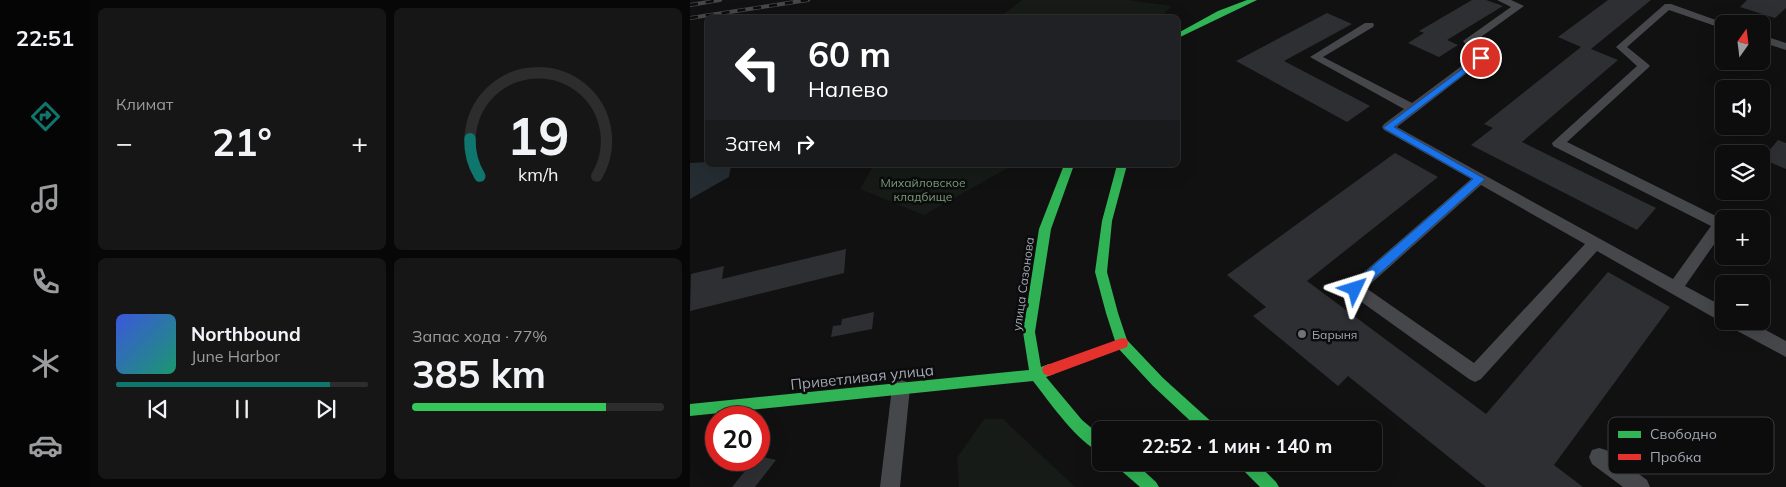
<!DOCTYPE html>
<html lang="ru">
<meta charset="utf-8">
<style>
:root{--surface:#0d0d0e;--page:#161617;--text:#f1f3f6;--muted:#9a9c9e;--line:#2d2d2e;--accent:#0f766e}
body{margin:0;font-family:Mulish,sans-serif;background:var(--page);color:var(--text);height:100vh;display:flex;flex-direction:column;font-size:19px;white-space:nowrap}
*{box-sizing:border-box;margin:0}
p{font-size:16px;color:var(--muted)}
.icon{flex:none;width:28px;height:28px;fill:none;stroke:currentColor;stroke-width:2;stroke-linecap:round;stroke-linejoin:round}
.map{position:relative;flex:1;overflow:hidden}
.sheet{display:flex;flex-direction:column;gap:8px;padding:8px;background:#070708;width:600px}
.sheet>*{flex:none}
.banner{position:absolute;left:15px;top:15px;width:475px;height:152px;border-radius:8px;box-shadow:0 5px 20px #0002,0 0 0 1px var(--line);background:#202124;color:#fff;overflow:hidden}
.needle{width:32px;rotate:14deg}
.tools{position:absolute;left:1025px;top:15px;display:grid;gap:10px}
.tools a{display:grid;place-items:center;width:55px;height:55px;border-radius:8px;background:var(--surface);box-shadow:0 5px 20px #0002,0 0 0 1px var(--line);font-size:25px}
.speed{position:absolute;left:15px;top:406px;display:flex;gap:10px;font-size:25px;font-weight:700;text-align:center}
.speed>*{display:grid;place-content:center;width:65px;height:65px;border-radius:50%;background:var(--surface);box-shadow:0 5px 20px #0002,0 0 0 1px var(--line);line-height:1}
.speed .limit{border:8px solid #d22;background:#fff;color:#111}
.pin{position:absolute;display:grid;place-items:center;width:42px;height:42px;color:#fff;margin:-21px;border:2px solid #fff;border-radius:50%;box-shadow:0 1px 5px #0007}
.me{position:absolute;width:55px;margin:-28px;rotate:49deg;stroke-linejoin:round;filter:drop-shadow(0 0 4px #0008)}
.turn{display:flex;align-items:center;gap:18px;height:105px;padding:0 20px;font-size:22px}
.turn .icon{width:65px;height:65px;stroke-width:2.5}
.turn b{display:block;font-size:35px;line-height:42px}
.then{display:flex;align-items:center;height:48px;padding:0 20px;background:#0003;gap:10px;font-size:19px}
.big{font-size:38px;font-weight:700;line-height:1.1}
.sheet .tile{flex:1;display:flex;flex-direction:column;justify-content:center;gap:8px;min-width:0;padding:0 18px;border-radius:8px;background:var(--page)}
.sheet .dial{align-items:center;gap:0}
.dial svg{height:130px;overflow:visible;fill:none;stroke:var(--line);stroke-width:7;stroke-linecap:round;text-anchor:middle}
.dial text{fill:var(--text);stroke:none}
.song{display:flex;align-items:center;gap:15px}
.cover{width:60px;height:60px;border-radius:8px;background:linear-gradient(135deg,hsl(230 70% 55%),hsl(160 70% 35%))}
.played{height:5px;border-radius:2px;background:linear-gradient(90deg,var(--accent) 85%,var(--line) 85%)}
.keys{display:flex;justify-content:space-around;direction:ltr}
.heat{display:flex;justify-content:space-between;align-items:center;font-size:28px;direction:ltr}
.charge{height:8px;border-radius:4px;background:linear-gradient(90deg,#34c759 77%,var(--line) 0)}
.sheet .tiles{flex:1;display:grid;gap:8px;grid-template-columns:repeat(2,1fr)}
.trip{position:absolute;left:402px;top:421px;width:290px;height:50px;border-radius:8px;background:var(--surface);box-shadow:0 5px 20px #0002,0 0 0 1px var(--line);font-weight:700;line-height:50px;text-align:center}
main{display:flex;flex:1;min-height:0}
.menu{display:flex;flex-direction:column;width:90px;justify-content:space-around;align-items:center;background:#050506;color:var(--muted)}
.menu .icon{width:35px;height:35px}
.menu .current{color:var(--accent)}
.menu b{font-size:22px;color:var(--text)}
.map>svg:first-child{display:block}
</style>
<main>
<nav class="menu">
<b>22:51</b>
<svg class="icon current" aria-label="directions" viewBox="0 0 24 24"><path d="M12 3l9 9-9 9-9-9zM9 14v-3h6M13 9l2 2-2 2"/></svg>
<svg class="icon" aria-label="music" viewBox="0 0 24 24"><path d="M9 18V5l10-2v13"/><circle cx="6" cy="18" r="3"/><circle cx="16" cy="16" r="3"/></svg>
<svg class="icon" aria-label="phone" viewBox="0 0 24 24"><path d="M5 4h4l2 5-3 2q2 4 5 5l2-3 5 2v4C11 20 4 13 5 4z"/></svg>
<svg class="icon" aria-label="climate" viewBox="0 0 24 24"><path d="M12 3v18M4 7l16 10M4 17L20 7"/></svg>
<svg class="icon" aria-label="car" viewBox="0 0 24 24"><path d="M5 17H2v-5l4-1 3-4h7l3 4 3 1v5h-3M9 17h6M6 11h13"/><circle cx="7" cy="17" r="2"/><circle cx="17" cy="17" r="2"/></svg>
</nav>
<section class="sheet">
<div class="tiles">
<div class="tile"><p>Климат</p>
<div class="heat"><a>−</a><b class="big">21°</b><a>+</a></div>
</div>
<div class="tile dial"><svg viewBox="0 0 100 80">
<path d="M14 69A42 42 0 1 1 86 69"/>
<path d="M14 69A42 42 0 0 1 8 46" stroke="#0f766e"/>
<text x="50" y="56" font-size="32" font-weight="700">19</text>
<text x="50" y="72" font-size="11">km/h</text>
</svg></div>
<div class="tile">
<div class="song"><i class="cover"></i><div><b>Northbound</b><p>June Harbor</p></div></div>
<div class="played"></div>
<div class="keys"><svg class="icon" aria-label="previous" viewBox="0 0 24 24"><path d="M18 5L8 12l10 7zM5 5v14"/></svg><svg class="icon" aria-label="pause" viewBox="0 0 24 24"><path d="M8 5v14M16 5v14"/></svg><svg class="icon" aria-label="next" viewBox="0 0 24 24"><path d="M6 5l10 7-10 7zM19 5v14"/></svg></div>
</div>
<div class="tile"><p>Запас хода · 77%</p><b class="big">385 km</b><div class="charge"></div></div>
</div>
</section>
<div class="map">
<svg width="1096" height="487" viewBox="0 0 1096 487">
<rect width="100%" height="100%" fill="#111112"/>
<g fill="#161b17">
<polygon points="332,0 438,0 481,6 471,17 310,17"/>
<polygon points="184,165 323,165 234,215 170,189"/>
<polygon points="294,419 313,419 385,487 269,487 267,458"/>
</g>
<polygon fill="#252d32" points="17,162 18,165 41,165 39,177 0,199 0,163"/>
<g fill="#2e2f32">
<polygon points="782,0 796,0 813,6 757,40 768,45 749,57 718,43 734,33 729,31"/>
<polygon points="918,0 961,0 901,49 928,60 832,142 966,208 947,230 781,145 803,128 794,124 891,47 868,37"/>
<polygon points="1057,0 1096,0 1096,8 1085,18 1050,7"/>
<polygon points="637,13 662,24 594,61 680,106 657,122 546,61"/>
<polygon points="1088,140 1096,143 1096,169 1072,159"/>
<polygon points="705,153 748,177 617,281 796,414 918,272 980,307 864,465 893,487 796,487 658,376 648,386 563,316 576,307 537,275"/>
<polygon points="156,249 154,273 0,311 1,274 34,266 32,279"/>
<polygon points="184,312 182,329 141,337 143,326 151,325 152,319"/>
<polygon points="69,456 86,460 65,487 42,487 64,460 69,460"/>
</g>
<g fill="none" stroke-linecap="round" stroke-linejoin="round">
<g fill="#46474a" fill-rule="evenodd">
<path d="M807,0h14l13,6 -50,36 12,15 -1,2 -88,68 276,152 38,-53 -158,-80 -1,-3 85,-77 -21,-19 49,-43h6l56,20h-3v5l-55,-19 -42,37 21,17 2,2 -2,2 -81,74 157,78v10l-39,56 39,21v14h1l-7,-1 -121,-69 -116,128 -6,3 -6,-3 -120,-86 -2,-4 2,-4 122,-106 -87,-49 -2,-3 2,-3 20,-15 -94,-52 55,-34h8l1,2 -1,2 -50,30 89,46 63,-47 -12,-15 48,-34zM791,185l104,59 -111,119 -108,-75z"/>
<polygon points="1071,35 1096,43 1096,50 1071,42"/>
<polygon points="1036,321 1059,321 1096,341 1096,357 1038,326"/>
<polygon points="211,380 217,382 220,388 210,487 190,487 202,388 205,382"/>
<polygon points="909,448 916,450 957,480 960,487 933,487 902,464 899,457 902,450"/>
</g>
<g fill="#30b455" fill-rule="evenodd">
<polygon points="557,0 567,0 488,38 488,33 528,11"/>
<path d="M374,165h10l-23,64 -16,103 6,35 8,-3 5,2 2,4 -2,4 -8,3 36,43 19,16v16c-23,-8 -52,-51 -68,-71l-343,35v-12l339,-34 -6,-38 16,-103z"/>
<polygon points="427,165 437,165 422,221 417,272 428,313 437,340 473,378 525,425 527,430 510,430 463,386 427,347 416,313 405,272 412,221"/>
<polygon points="425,462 444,462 466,482 469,487 450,487 427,467"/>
<polygon points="548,462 566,462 586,482 589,487 570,487 550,467"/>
</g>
<polygon fill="#e5322d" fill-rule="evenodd" points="432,338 437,339 438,343 437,347 359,376 354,374 352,370 354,366"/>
<defs>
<g id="rail">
<polyline points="0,5 30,0"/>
<polyline points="0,18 118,0"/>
</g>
</defs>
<use href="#rail" stroke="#46474a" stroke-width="4"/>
<use href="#rail" stroke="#0c0c0d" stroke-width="2.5" stroke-dasharray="8" stroke-linecap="butt"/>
</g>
<polygon fill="#1a73e8" stroke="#114b97" points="791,55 795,58 794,59 704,127 795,179 669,292 661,292 659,289 661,285 783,179 693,128"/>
<circle fill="#6f737b" stroke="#0c0c0d" stroke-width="2" cx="612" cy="334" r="5"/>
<g text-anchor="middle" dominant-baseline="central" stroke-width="5" stroke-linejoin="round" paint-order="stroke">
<g font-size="12" fill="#799d7a" stroke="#0c0c0d">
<text x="233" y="182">Михайловское<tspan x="233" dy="14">кладбище</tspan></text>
</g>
<g font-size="12" fill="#a2a8b3" stroke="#0c0c0d">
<text transform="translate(333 284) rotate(-82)">улица Сазонова</text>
</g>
<g font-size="12" fill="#a2a8b3" stroke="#0c0c0d" text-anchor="start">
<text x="622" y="334">Барыня</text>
</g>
<g font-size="15" fill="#a2a8b3" stroke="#0c0c0d">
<text transform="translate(172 377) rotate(-6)">Приветливая улица</text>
</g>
</g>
<rect x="918" y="417" width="166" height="57" rx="8" fill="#0c0c0d" stroke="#393b3f" stroke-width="1"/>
<rect x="928" y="431" width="23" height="7" fill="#30b455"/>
<rect x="928" y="454" width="23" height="6" fill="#e5322d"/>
<g font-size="14" fill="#a2a8b3">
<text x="960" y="439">Свободно</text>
<text x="960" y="462">Пробка</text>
</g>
</svg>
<div class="tools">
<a><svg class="needle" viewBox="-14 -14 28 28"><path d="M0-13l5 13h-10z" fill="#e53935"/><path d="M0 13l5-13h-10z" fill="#9a9c9e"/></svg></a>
<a><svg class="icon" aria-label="sound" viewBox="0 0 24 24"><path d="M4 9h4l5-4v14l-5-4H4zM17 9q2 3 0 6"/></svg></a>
<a><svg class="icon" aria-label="layers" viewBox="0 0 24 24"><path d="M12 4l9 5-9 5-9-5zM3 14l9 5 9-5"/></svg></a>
<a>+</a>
<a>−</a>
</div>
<div class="speed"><div class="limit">20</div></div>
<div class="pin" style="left:791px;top:58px;background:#d93025"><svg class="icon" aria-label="arrive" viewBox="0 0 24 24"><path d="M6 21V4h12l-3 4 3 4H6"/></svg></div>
<svg class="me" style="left:665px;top:289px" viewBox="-20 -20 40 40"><path d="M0-17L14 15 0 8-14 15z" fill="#1a73e8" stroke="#fff" stroke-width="4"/></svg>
<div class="trip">22:52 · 1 мин · 140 m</div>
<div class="banner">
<div class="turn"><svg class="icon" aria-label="left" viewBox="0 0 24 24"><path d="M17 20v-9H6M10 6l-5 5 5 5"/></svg><div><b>60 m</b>Налево</div></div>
<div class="then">Затем<svg class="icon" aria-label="right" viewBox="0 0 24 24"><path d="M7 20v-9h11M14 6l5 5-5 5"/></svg></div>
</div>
</div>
</main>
